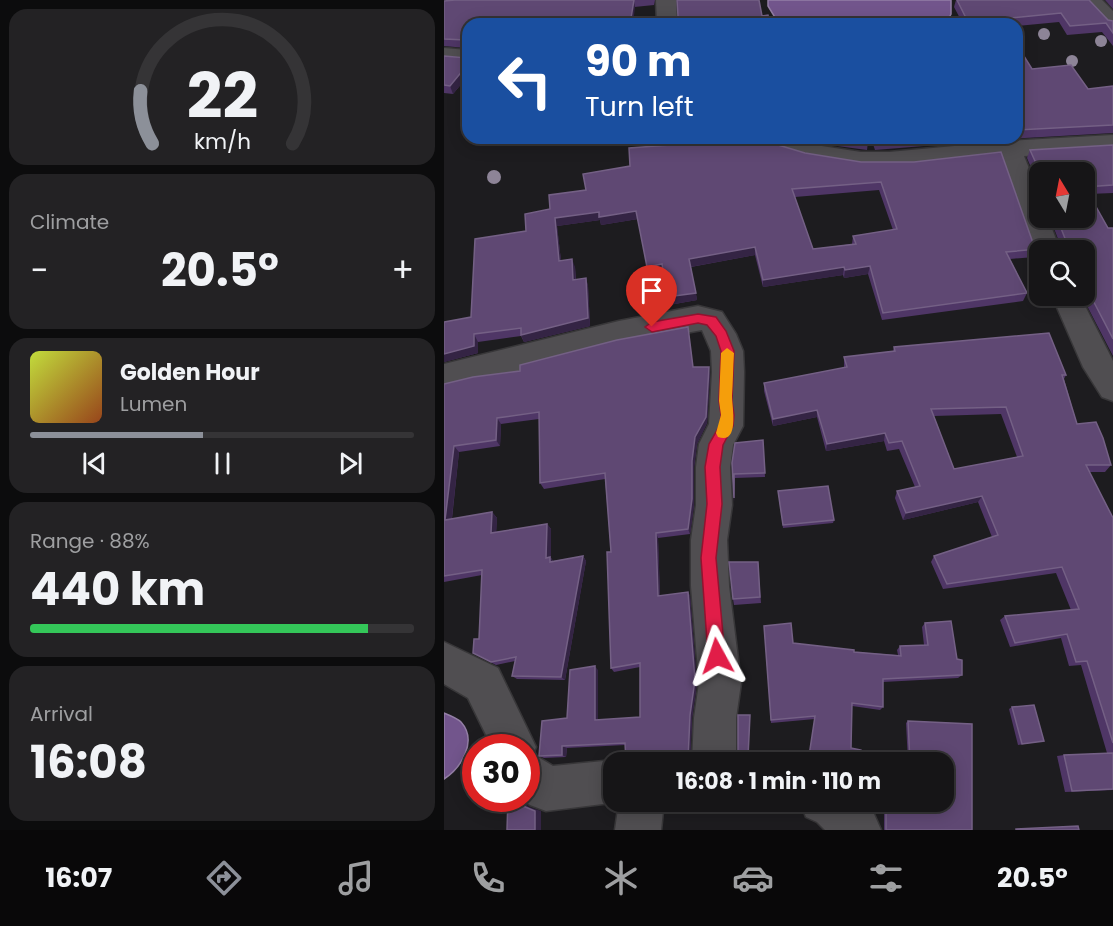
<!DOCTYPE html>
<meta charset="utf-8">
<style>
:root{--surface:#161517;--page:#232224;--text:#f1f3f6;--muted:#9e9fa1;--line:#353436;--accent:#8c9099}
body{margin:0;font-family:Poppins,sans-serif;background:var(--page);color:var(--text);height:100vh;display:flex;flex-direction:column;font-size:22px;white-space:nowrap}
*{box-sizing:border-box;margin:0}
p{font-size:20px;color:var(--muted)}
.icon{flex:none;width:33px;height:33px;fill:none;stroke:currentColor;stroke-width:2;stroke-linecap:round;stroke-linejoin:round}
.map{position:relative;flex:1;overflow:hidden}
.panel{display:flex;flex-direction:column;gap:9px;padding:9px;background:#0c0c0d;width:444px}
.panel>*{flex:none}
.top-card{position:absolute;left:18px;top:18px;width:561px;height:126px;border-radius:18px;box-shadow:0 3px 15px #0003,0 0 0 2px var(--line);background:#1a4fa0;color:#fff;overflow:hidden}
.needle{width:39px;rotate:350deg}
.tools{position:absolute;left:585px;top:162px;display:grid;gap:12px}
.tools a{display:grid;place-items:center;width:66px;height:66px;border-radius:12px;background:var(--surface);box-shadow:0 3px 15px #0003,0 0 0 2px var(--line);font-size:30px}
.speed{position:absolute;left:18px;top:734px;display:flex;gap:12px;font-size:30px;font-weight:700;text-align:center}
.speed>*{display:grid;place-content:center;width:78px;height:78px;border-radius:50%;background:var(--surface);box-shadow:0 3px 15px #0003,0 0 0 2px var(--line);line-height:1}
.speed .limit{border:9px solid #d22;background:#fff;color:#111}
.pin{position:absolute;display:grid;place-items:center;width:51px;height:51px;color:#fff;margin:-62px -26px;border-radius:50% 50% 50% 0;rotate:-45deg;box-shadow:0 0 6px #0007}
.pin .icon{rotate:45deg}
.me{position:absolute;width:66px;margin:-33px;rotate:355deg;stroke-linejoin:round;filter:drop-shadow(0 0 4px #0008)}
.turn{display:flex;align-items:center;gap:21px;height:126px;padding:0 24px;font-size:27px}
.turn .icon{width:78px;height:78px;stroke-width:2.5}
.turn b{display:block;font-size:42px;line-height:51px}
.big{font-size:45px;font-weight:700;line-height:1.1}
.panel .widget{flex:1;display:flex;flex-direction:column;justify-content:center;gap:9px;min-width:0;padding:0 21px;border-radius:18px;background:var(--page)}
.panel .dial{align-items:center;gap:0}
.dial svg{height:156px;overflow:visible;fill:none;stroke:var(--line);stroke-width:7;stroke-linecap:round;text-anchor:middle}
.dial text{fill:var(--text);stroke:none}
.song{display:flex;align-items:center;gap:18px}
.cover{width:72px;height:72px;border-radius:9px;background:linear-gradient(135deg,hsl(70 70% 55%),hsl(20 70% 35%))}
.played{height:6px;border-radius:3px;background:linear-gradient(90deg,var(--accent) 45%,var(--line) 45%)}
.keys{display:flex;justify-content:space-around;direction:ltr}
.heat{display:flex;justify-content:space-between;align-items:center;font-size:33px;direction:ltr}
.charge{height:9px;border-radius:4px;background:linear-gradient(90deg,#34c759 88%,var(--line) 0)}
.trip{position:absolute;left:159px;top:752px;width:351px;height:60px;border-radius:18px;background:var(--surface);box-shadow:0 3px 15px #0003,0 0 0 2px var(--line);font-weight:700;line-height:60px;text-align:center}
.menu{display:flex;height:96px;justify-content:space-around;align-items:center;background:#090809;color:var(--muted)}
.menu .icon{width:42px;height:42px}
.menu .on{color:var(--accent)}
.menu b{font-size:27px;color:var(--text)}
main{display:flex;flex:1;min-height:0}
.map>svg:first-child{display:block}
</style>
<main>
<section class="panel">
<div class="widget dial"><svg viewBox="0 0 100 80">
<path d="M14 69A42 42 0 1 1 86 69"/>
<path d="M14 69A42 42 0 0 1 8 42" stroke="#8c9099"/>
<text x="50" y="56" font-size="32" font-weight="700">22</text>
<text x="50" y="72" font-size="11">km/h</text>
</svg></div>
<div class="widget"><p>Climate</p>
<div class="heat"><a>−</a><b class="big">20.5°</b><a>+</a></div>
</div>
<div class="widget">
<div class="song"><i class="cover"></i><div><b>Golden Hour</b><p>Lumen</p></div></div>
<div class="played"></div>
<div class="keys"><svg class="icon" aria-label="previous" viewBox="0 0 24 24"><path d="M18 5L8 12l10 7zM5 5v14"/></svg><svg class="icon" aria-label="pause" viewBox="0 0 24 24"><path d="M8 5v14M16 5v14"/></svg><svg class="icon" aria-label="next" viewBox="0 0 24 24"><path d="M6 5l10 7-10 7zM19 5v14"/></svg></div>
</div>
<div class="widget"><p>Range · 88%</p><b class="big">440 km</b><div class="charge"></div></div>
<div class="widget"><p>Arrival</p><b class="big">16:08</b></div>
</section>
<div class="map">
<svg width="669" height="830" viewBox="0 0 669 830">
<rect width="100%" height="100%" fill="#1d1c1f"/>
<g fill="#72558c" stroke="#947fa6" stroke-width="1.5">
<polygon points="324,0 507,0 507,14 502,24 335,24 324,6"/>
<path d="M0,713c5,2 13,5 17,9 17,19 0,46 -17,57z"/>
</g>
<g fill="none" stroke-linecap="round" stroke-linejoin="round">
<defs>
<g id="minor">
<polygon points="212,0 232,0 233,24 213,24"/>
<polygon points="637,0 658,0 669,11 669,29 662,27"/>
<polygon points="0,48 24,50 24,64 0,62"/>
<path d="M669,135v16l-89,5 16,40v22h8l12,32h-20v8l-8,-8 -32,-92c-46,3 -94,14 -140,10 -37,-3 -73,-14 -109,-25l-3,-5h40l27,7 46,7h28l120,-11z"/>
<polygon points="608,296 636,296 669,361 669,401 658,397 639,367"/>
<polygon points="254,306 278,312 292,334 299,351 300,372 299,426 289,445 286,467 288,505 283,540 285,586 297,683 292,718 292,762 248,762 250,718 255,683 247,586 247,540 252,505 252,467 255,444 265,424 268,372 267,351 258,330 175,345 0,390 0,364 175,321"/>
<polygon points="0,642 54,668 92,747 89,754 109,766 170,760 175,762 170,762 170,801 220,801 217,830 171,830 175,802 102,811 86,805 78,798 82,798 82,747 48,747 24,698 0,684"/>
<polygon points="356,801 417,801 430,814 437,830 381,830 373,822 362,817"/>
</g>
</defs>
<use href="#minor" stroke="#383739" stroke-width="3"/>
<use href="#minor" fill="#504e51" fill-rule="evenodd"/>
</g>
<g fill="#8d8497">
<circle cx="600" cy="34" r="6"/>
<circle cx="657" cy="41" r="6"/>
<circle cx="628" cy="61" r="6"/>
<circle cx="50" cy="177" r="7"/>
</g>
<g fill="#4f3666" fill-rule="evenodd">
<polygon points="11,0 211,0 210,5 24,24 24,76 9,94 0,93 0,56 22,58 22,48 0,46 0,1"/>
<polygon points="512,0 645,0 664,20 669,21 669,46 658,32 623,35 615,22 573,26 573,24 519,24 510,7"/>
<polygon points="661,0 669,0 669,9"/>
<polygon points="573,45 588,69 644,89 669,86 669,133 565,139 431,150 427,138 573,138"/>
<polygon points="353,138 404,138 424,142 423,150 371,143"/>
<path d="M226,145l135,8 228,90 6,6 -4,8 -25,2 17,34 -4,8 -141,19 -14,-46 -24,4 -1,-3 -80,12 -8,-32 -64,12 6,33 -28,5 -6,-33 -14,2 -11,-55 -37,6 -1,-5 -43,6 4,35 14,6 1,13 10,-2 2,8 2,40 -66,16 -3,-6 -43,6v11l-34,9 27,-45 55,-86 24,-22zM435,190l14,40 -40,6 -1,8 -39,5 -18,-52z"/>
<polygon points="669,145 669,193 645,194 664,228 669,228 669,356 638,296 640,296 640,250 599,250 602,244 616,244 606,218 640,218 596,172 596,189 583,158 586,150"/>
<path d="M450,347l172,28 -2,4 13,45 34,41 -6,7h-16l24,46v272l-48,2 -8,-36 7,-1 43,-2 -26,-88 -12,1 -8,-28 -51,9 -10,-27 5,-4 66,-6 -15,-37 -113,16 -12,-27 3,-6 58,-19 -14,-35 -75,18 -8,-22 2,-7 18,-4 -16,-38 -12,2 -3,-10 -58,10 -9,-34 -44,9 -9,-35v-8l80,-15v-11l49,-6zM557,414l16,43 -63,12 -20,-53z"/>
<polygon points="250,367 266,374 263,423 253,444 250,467 250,505 246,534 214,538 216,596 244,592 246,596 253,683 248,718 246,762 181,745 123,748 122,757 100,758 95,756 123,718 154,670 154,720 196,717 196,667 170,672 167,668 167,552 161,479 100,489 96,483 95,419 57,424 56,446 15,452 8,519 48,512 53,518 52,532 103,524 107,529 107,558 109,561 139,556 142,561 121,680 73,679 68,676 71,661 52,665 29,653 35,639 38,575 0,582 0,384"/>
<polygon points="319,440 321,477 291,478 290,502 288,463"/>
<polygon points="334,491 390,520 389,523 339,528"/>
<polygon points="314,562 317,603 290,605 289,599"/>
<polygon points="481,623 513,659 518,675 514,678 439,682 439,707 436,710 408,706 407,748 416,762 385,762 365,758 371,719 327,723 320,626 349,643 410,652 454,655 453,650 456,646 480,645 478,627"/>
<polygon points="568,707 600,741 574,745 565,709"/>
<polygon points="464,721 528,724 528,830 440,830 440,801 500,801 500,762 464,762 462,723"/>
</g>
<g fill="#342444">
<polygon points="190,0 191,7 189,24 186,24"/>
<polygon points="24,64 24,76 9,94 6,86"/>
<polygon points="192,211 194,219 157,225 156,220 113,226 118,269 115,261 111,218 155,212"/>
<polygon points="311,247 311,255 246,267 245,259"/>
<polygon points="128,259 131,267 132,288 129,280"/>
<polygon points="218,264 219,272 205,274 203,267"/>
<polygon points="426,266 424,274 400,278 401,270"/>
<polygon points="400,267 399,275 319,287 319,280"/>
<polygon points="142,278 144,286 146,326 80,342 77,335"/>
<polygon points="252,293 253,300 225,305 223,297"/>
<polygon points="30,334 34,342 34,353 0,362 0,354"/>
<polygon points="265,367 266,374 263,423 253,444 250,467 250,505 246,534 244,529 248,461 251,437"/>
<polygon points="373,410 373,417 329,426 329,419"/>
<polygon points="53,418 57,424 56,446 52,440"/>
<polygon points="441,433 440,441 382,451 383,444"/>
<polygon points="10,446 15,452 7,525 1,520"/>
<polygon points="538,496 534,502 459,520 462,513"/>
<polygon points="48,512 53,518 52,539 47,533"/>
<polygon points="103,524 107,529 107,558 110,562 110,566 102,558"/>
<polygon points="212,533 214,538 216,601 214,596"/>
<polygon points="139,556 142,561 121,680 117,677"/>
<polygon points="244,592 246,596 253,683 248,718 246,762 244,760"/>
<polygon points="151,666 154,670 154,723 151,720"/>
<polygon points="118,746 123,748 122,757 118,755"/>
<polygon points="71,798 76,798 85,807 97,811 97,830 91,830 79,806"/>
</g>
<g fill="#5f4873" stroke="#746085" stroke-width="1.5" fill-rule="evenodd">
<polygon points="11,0 190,0 186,24 24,24 24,64 6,86 0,85 0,56 22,58 22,40 0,39 0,1"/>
<polygon points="233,0 315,0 318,16 324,15 326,24 232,24 231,18 234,16"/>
<polygon points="513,0 645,0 664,20 669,21 669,33 662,23 626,26 617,13 557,19 560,24 525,24"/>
<polygon points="573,45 588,69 627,65 644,89 669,86 669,125 573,130"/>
<path d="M225,138h86l50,15 56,9h53l87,-10 32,91 6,6 -33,3 21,41 -144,20 -13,-47 -25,4 -1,-3 -81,13 -8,-33 -66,12 7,34 -29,4 -5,-33 -15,3 -11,-56 -37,6v-5l-44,6 4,43 13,-2 1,21 13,-2 2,40 -67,17v-7l-47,6v12l-30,8v-32l27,-5 4,-78 51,-8 -1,-17 25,-5 -1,-14 37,-5 -3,-16 47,-8 -1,-18 41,-3zM437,182l16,47 -44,7 3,8 -43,5 -21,-60z"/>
<polygon points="396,138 404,138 424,142"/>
<polygon points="431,138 474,138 432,141"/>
<polygon points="669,145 669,185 641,187 664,228 669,228 669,339 642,287 640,287 640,250 617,250 615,247 602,248 602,244 620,244 622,241 613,218 640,218 640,172 596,172 586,150"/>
<polygon points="244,327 249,367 265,367 262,417 251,437 248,461 248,499 244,529 212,533 214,596 244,592 251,680 246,715 244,760 245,762 182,762 181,743 118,746 118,755 95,756 98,721 123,718 126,670 151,666 151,720 196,717 196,663 167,668 163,552 167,552 161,473 96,483 95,412 53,418 52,440 10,446 1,520 48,512 47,533 103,524 102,558 106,557 106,562 139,556 117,677 68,676 72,657 47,662 29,653 30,639 35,639 38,570 0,576 0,384 29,377 76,371 76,365 173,340"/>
<path d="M605,333l17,42h-4l15,49 19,-2 7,16 8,27h-25l27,53v225l-26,-82 -11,1 -9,-28 -52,9 -10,-27 74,-7 -17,-42 -115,17 -13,-28 64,-21 -16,-39 -76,17 -9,-22 23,-5 -18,-45 -13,2 -4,-10 -58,11 -10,-34 -44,9 -9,-36 83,-16 -3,-10 51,-6 -1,-4zM562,407l17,49 -69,13 -23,-60z"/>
<polygon points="319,440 321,473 290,474 290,498 288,463 291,443"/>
<polygon points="384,486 390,520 339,525 334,491"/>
<polygon points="285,562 314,562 316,597 289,599"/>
<polygon points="507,621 513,659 518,660 518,675 439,679 439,707 408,703 407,748 417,750 416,762 389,762 389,761 365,756 371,716 327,720 320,626 347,623 349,643 410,650 410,652 457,656 456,646 484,645 481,623"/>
<polygon points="590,705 600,741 578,744 568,707"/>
<polygon points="294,715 306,715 304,757 294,757"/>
<polygon points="464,721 528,724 528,830 442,830 442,801 500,801 500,762 466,762"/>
<polygon points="669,753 669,789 628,791 620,755"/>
<polygon points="64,798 71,798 79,806 91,811 91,830 63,830"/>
<polygon points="634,826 635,830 572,830 572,829"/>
</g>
<polygon fill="#e11d48" stroke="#92132f" stroke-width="1.5" points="254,314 272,317 282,331 290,351 288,401 290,415 289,426 279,445 276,467 278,504 272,558 281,656 279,662 273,664 267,662 264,656 257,558 263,504 261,467 265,444 276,425 277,415 275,401 277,351 272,336 263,325 254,323 208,332 201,327 208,322"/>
<path fill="#f59e0b" d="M283,348l7,5c-1,15 -1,29 -2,43 0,11 8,49 -14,41l-2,-4 5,-18 -2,-14 2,-48z"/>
</svg>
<div class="tools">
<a><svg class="needle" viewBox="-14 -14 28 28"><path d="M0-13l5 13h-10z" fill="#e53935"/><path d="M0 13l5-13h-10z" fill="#9e9fa1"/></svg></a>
<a><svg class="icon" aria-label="search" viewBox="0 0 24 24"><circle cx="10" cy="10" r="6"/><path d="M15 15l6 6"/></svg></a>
</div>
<div class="speed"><div class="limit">30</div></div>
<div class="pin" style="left:208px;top:327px;background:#d93025"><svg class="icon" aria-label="arrive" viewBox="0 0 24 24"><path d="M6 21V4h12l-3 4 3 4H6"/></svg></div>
<svg class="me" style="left:273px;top:656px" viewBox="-20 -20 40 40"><path d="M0-17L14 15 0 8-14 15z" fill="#e11d48" stroke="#fff" stroke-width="4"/></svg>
<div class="trip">16:08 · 1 min · 110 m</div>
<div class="top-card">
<div class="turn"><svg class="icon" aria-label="left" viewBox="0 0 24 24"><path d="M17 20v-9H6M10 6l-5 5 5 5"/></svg><div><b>90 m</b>Turn left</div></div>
</div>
</div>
</main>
<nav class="menu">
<b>16:07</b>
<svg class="icon on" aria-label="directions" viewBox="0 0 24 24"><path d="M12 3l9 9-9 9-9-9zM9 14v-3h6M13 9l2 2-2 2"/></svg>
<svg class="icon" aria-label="music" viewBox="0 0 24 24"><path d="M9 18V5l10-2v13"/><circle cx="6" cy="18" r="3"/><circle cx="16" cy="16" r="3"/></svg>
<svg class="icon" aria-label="phone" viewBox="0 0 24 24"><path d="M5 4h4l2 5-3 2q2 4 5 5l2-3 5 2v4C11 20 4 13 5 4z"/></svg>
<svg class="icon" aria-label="climate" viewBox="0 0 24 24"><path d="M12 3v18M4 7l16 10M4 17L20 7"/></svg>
<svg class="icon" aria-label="car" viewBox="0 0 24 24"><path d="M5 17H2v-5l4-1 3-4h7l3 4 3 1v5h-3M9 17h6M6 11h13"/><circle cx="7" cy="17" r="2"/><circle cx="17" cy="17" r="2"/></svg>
<svg class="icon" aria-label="filters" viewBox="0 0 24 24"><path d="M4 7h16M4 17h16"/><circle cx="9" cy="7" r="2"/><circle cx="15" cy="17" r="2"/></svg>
<b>20.5°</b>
</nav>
